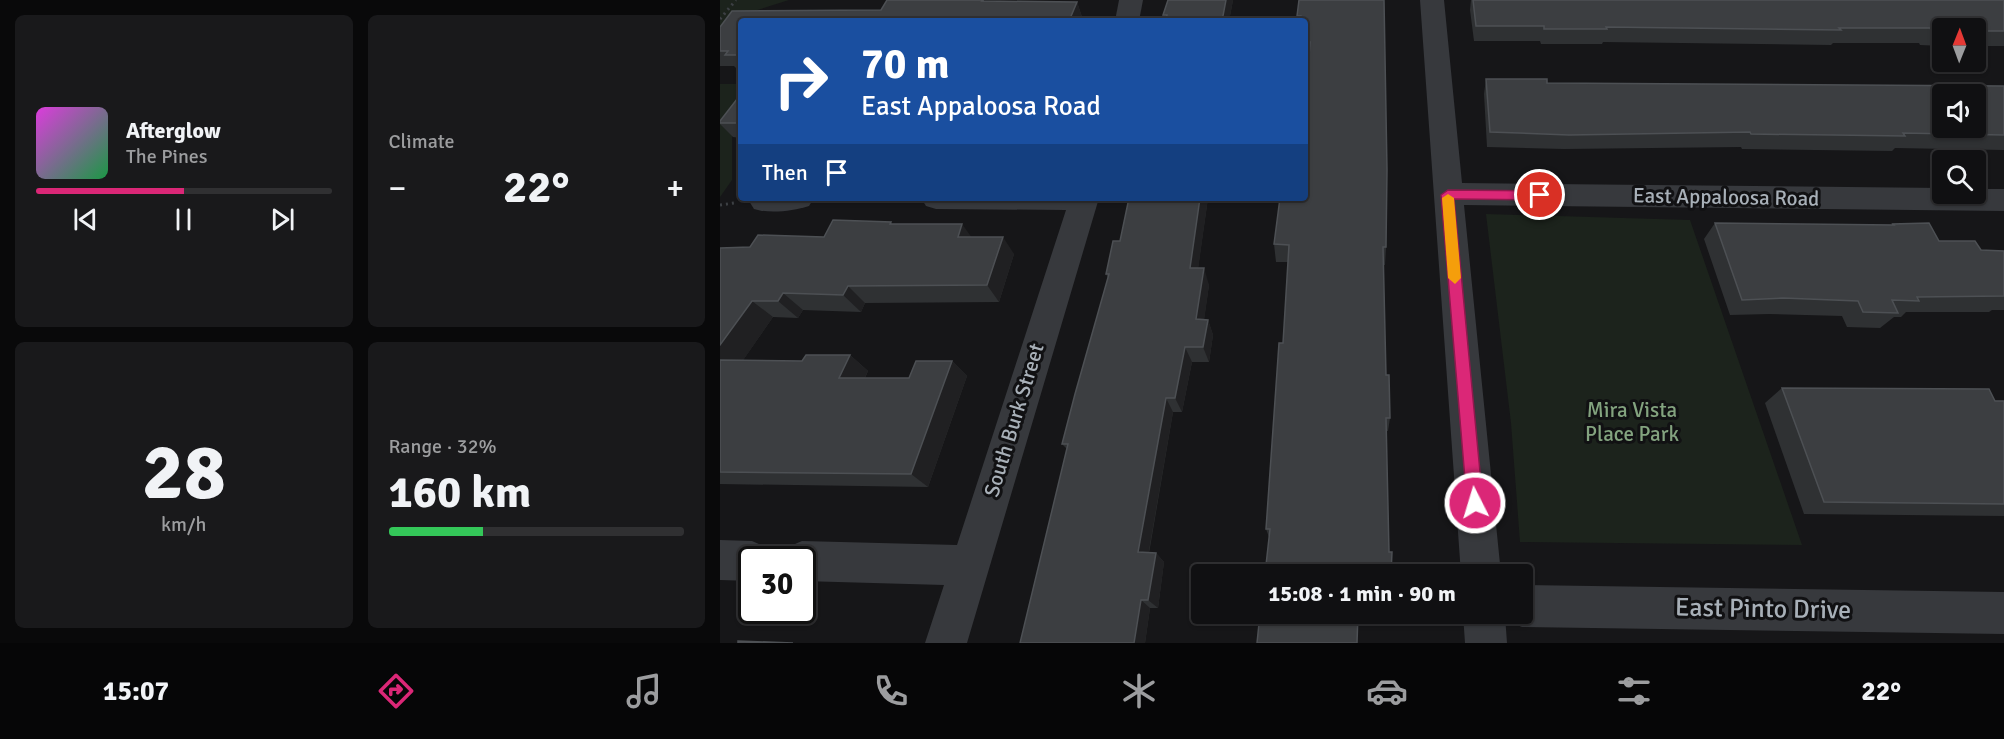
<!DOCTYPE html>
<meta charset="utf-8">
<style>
:root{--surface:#101012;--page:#19191b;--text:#f1f3f6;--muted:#9c9d9f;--line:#303032;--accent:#db2777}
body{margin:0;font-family:Signika,sans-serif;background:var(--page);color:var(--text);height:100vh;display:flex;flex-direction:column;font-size:22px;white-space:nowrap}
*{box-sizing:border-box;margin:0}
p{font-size:20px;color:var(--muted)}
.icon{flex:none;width:33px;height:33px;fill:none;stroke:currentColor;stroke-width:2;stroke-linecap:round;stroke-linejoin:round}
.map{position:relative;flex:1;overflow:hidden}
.side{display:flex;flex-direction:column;gap:15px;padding:15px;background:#09090a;width:720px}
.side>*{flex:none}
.guide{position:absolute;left:18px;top:18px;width:570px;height:183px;border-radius:6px;box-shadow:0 2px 4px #0004,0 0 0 2px var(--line);background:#1a4fa0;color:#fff;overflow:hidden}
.needle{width:39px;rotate:1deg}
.buttons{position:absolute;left:1212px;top:18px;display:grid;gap:12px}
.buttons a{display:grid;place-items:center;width:54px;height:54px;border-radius:6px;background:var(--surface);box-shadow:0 2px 4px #0004,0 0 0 2px var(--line);font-size:30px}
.speed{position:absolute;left:18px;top:546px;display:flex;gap:12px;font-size:30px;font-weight:700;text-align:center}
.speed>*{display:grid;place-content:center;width:78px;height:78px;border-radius:50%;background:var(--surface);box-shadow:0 2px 4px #0004,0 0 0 2px var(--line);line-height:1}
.speed .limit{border:3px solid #111;border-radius:9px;background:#fff;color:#111}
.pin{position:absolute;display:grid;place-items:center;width:51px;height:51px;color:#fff;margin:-26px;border:3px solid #fff;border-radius:50%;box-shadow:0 2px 6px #0007}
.me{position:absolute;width:66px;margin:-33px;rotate:355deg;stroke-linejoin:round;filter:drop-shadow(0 0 4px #0008)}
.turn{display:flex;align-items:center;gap:21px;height:126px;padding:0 24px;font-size:27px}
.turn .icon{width:78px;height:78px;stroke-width:2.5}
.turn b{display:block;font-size:42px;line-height:51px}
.then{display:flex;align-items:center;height:57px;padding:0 24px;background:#0003;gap:12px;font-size:22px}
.big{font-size:45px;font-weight:700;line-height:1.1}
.side .widget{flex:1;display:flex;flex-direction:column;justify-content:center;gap:9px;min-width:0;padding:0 21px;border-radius:9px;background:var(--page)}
.side .dial{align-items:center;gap:0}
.dial b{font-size:78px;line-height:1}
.song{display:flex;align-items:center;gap:18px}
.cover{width:72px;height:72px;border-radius:9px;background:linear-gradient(135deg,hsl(300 70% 55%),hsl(140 70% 35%))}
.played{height:6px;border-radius:3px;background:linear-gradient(90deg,var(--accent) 50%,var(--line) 50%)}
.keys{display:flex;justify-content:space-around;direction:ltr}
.heat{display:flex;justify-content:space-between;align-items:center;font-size:33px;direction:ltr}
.charge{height:9px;border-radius:4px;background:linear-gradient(90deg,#34c759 32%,var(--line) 0)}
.side .tiles{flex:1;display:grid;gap:15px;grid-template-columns:repeat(2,1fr)}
.trip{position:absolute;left:471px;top:564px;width:342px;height:60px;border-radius:6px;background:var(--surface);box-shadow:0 2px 4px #0004,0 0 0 2px var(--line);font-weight:700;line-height:60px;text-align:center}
.tab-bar{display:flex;height:96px;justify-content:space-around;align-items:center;background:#060607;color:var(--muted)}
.tab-bar .icon{width:42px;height:42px}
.tab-bar .selected{color:var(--accent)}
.tab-bar b{font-size:27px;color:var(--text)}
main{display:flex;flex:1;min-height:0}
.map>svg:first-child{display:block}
</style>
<main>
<section class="side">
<div class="tiles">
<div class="widget">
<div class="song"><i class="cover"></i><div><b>Afterglow</b><p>The Pines</p></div></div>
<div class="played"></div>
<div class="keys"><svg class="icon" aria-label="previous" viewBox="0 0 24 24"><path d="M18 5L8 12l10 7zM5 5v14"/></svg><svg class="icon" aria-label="pause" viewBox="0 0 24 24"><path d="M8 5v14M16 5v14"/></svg><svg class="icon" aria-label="next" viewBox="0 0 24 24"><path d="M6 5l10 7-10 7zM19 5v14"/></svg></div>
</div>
<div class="widget"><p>Climate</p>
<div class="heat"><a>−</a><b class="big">22°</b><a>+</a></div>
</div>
<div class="widget dial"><b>28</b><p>km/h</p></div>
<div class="widget"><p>Range · 32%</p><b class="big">160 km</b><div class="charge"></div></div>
</div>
</section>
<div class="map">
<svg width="1284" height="643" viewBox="0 0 1284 643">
<rect width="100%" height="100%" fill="#161618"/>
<g fill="#1c231c">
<polygon points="0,0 69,0 25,14 0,46"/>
<polygon points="0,84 21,84 21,119 12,131 12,180 0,197"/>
<polygon points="766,214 970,220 1082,545 800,542 791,423"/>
</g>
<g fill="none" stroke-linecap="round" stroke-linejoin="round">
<g stroke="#3d4044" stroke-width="3" stroke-dasharray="2 4" stroke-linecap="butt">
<polyline points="0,19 16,0"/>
<polyline points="0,205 14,203"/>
</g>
<g fill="#37393d" fill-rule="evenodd">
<polygon points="399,0 423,0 419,21 395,21"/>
<polygon points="700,0 724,0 742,183 1222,188 1222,194 1256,194 1256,189 1284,189 1284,211 744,205 781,574 741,574"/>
<path d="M31,198h63l-5,8c-17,5 -38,8 -55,3l-5,-8z"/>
<polygon points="201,198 379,198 247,643 205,643 224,585 82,581 82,560 63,560 68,547 82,541 237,545 346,210 216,209 206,206"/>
<polygon points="0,540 32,541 46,547 51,560 32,560 32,581 0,580"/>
<polygon points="802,585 1284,592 1284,634 802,627 787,621 785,615 787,643 745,643 743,614 802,614"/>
</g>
</g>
<g fill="#2f3133">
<polygon points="167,0 264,0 264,2 357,2 362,17 361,21 21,21 21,70 18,70 14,66 0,66 0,27 12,11 161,10"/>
<polygon points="448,0 513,0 509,21 445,21 443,15"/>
<polygon points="579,0 666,247 665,265 663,265 666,375 670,418 668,431 666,431 549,537 546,529 563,343 568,262 556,262 554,244 585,198 586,98 588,61 585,61 585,21 577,21"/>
<polygon points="751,0 1284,0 1284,46 1256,46 1256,28 1222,28 1222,46 1200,45 1199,43 1113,43 1111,45 883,42 882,44 821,44 820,41 754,41 750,10"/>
<polygon points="766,79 827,83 1284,86 1284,150 1175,148 1172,151 1022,149 1021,147 844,149 767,147 764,94"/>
<polygon points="21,94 21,138 13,137 0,124 0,121"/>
<polygon points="409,198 488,198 478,268 489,285 484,319 488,320 493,335 489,362 472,362 462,412 453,412 429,553 436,553 444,562 438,608 430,608 425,643 300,643 347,449 342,444 388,278 386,274 400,241"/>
<polygon points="171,222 172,224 251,237 294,254 279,302 145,303 141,312 83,310 78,318 53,317 23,360 82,361 130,355 148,371 145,378 189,378 232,361 247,376 208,487 0,484 0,248 30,247 104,237"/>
<polygon points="995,223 1171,225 1173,224 1219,241 1261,250 1284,251 1284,310 1272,310 1269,312 1186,312 1181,317 1174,317 1160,328 1127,327 1122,316 1049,314 1010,315 984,239"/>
<polygon points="1062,388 1284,401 1284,516 1084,514 1045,403"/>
</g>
<g fill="#202022">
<polygon points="506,0 513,0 509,21 502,21"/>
<polygon points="357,2 362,17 361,21 349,21"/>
<polygon points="480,198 488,198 476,284 470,268"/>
<polygon points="242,224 255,242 238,237"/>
<polygon points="283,237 294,254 279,302 267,285"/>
<polygon points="484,268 489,285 482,335 476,319"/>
<polygon points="128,286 145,303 141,312 123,295"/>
<polygon points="63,293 83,310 78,318 58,301"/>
<polygon points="32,301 53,317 13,375 0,366 0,345"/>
<polygon points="488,320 493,335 489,362 483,347"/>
<polygon points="465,347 472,362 462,412 455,398"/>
<polygon points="130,355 148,371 138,392 119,378"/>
<polygon points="232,361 247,376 208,487 191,474"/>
<polygon points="446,398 453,412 427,562 418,552"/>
<polygon points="436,553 444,562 438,608 428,600"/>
<polygon points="421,600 430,608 425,643 414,643"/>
</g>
<g fill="#3c3e41" stroke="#4d5054" stroke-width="1.5" fill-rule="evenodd">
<polygon points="167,0 263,0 262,1 357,2 349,21 21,21 21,55 5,55 8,51 0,51 0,27 12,11 161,10"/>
<polygon points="448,0 506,0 502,21 446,21 447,15 443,15"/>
<polygon points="579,0 664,0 667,170 666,247 663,247 666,375 669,375 670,418 666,418 669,552 672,552 671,574 545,574 550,529 546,529 559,343 563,343 569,245 554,244 560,198 585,198 585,98 586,98 590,42 585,42 585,21 581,21 581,16 577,16"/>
<polygon points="753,0 1284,0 1284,31 1256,31 1256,28 1222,28 1222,31 1211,30 1210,28 1119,28 1121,30 886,27 887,29 824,29 824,26 756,26"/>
<path d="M766,79h61v4l457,3v49l-101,-2 2,3 -154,-2 -1,-2 -181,3 -79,-3zM1222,94h34v34h-34z"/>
<polygon points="21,94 21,123 0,123 0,121"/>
<polygon points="409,198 480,198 470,268 484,268 476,319 488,320 483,347 465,347 455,398 446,398 418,552 436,553 428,600 421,600 414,643 300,643 348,444 342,444 355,394 389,274 386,274 393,241 400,241"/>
<polygon points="113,220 171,222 170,224 242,224 238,237 283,237 267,285 128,286 123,295 63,293 58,301 32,301 0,345 0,248 30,247 38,235 104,237"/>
<polygon points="995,223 1174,225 1173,224 1209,223 1219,241 1255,241 1261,250 1284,251 1284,296 1197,297 1199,301 1172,300 1178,313 1143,312 1138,301 1063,298 1022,300"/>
<polygon points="86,355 130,355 119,378 189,378 196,361 232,361 191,474 0,472 0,360 82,361"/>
<polygon points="1062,388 1269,389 1275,401 1284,401 1284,504 1104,502"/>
<polygon points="540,614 638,614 637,643 537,643"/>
<polygon points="18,641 73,643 18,643"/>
</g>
<polygon fill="#db2777" stroke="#8e194d" stroke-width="1.5" points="728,190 820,191 826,195 820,200 734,199 763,503 760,509 755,511 749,509 747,503 721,195"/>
<polygon fill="#f59e0b" points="728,194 734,198 741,278 735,284 728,278 722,198"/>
<g text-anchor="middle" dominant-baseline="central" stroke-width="6" stroke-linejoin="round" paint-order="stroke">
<g font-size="21" fill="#a8b0b8" stroke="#111113">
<text transform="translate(1006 197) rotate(1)">East Appaloosa Road</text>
<text transform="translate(294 420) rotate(-73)">South Burk Street</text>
</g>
<g font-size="21" fill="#83a37f" stroke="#111113">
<text x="912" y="410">Mira Vista<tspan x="912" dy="24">Place Park</tspan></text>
</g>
<g font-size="26" fill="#a8b0b8" stroke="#111113">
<text transform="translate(1043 609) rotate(1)">East Pinto Drive</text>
</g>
</g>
</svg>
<div class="buttons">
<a><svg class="needle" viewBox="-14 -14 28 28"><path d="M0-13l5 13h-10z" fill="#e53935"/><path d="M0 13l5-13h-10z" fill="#9c9d9f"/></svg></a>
<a><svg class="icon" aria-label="sound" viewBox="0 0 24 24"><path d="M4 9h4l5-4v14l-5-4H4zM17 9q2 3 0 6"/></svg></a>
<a><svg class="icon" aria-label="search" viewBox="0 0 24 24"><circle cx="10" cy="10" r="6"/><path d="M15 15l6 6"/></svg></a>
</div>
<div class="speed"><div class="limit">30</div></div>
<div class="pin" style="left:820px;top:195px;background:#d93025"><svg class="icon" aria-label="arrive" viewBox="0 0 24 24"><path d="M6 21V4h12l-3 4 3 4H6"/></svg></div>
<svg class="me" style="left:755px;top:503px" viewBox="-20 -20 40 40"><circle r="17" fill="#db2777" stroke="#fff" stroke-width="3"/><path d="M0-11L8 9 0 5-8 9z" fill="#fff"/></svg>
<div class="trip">15:08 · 1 min · 90 m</div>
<div class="guide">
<div class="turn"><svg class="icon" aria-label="right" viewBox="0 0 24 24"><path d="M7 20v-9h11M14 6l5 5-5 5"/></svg><div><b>70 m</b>East Appaloosa Road</div></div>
<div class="then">Then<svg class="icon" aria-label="arrive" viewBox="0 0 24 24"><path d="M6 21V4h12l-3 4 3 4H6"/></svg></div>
</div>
</div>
</main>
<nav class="tab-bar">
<b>15:07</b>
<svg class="icon selected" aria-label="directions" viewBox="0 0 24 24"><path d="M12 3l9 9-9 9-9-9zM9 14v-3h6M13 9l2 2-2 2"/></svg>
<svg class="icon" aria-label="music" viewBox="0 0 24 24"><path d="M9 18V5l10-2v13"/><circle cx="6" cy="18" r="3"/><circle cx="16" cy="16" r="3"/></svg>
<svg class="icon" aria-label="phone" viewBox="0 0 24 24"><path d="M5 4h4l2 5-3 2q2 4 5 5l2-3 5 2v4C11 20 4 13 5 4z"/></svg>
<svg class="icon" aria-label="climate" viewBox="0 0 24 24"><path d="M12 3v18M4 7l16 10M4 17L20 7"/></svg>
<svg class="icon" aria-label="car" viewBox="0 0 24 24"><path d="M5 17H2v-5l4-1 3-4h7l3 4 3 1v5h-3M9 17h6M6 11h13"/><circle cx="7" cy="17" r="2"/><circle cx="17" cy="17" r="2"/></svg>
<svg class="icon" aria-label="filters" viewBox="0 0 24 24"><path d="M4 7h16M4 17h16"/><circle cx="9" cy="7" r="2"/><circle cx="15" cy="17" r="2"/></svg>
<b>22°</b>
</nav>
